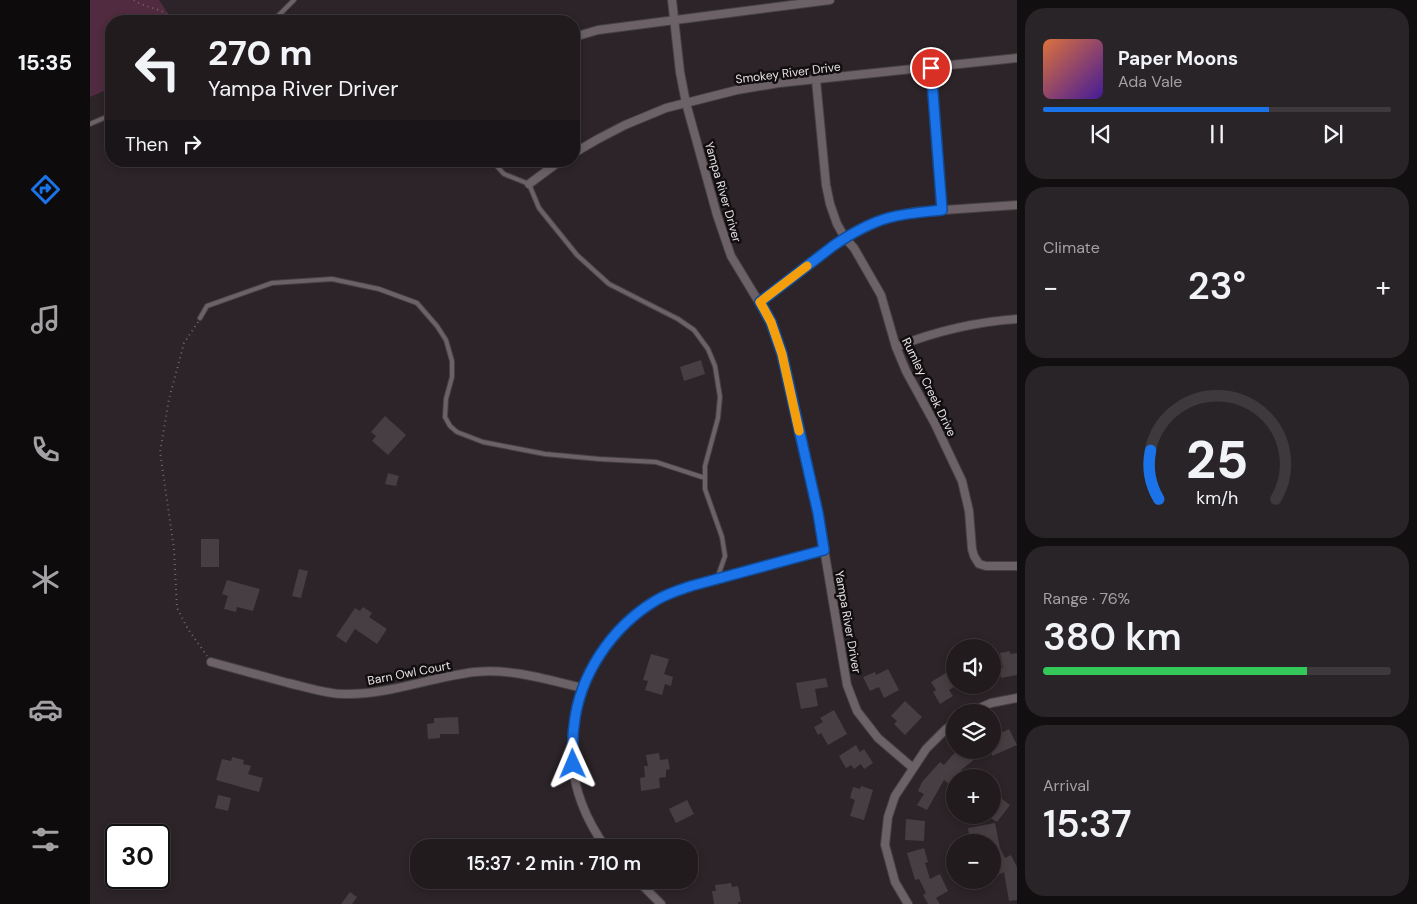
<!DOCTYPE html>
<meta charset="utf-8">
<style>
:root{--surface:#211b1e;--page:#292427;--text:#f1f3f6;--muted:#a2a1a4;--line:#3e393c;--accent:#1a73e8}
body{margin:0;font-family:"DM Sans",sans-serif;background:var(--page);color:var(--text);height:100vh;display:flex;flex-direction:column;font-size:19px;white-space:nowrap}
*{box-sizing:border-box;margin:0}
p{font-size:16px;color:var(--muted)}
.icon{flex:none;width:28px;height:28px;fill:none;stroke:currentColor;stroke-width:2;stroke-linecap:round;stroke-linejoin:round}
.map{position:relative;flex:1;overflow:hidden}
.details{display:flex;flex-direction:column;gap:8px;padding:8px;background:#120f10;width:400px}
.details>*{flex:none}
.guide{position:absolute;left:15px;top:15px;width:475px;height:152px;border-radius:20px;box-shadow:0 2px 8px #0003,0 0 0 1px var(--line);background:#211b1e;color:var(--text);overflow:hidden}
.buttons{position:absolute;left:856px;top:639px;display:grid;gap:10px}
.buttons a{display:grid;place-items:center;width:55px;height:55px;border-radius:50%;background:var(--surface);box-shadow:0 2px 8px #0003,0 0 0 1px var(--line);font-size:25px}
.speed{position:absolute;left:15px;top:824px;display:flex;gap:10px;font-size:25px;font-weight:700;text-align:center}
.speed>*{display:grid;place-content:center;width:65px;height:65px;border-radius:50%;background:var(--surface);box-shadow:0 2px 8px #0003,0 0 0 1px var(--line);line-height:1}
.speed .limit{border:2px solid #111;border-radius:8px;background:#fff;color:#111}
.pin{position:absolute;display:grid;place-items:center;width:42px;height:42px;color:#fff;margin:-21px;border:2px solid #fff;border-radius:50%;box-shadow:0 1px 5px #0007}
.me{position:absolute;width:55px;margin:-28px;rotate:359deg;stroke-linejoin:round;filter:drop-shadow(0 0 4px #0008)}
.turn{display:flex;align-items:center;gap:18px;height:105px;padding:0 20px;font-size:22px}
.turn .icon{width:65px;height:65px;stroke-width:2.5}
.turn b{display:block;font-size:35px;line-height:42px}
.then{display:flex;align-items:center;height:48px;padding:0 20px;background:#0003;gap:10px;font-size:19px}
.big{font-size:38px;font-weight:600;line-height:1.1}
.details .widget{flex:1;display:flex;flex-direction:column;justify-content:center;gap:8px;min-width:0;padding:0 18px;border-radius:20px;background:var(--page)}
.details .dial{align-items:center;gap:0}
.dial svg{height:130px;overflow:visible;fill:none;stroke:var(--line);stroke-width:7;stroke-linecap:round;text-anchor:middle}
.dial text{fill:var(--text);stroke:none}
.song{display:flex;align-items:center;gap:15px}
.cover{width:60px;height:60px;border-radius:8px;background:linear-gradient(135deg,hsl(20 70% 55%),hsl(260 70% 35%))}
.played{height:5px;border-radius:2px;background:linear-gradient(90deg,var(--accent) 65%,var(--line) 65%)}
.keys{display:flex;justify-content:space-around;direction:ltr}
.heat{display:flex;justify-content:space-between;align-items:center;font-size:28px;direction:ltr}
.charge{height:8px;border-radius:4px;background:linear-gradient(90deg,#34c759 76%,var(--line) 0)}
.trip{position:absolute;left:320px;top:839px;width:288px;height:50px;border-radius:20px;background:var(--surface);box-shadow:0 2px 8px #0003,0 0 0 1px var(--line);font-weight:600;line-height:50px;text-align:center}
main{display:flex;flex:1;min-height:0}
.dock{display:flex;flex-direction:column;width:90px;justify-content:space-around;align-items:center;background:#0d0b0c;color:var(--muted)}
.dock .icon{width:35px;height:35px}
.dock .current{color:var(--accent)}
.dock b{font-size:22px;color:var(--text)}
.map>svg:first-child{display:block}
</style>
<main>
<nav class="dock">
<b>15:35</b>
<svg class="icon current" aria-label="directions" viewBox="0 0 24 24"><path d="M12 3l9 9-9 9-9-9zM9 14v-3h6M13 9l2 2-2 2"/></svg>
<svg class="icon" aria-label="music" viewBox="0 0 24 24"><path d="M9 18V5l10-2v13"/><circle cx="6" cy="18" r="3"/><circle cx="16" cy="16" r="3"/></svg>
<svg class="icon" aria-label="phone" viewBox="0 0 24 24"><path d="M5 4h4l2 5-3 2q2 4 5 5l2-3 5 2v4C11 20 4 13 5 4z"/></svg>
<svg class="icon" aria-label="climate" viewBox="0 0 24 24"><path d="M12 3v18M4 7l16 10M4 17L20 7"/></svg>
<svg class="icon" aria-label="car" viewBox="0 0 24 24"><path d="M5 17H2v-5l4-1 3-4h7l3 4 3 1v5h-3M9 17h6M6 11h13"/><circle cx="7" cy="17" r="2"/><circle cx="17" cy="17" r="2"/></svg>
<svg class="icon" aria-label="filters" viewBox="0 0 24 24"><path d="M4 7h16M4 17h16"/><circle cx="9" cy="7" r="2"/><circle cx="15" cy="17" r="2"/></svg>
</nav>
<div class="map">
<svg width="927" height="904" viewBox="0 0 927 904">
<rect width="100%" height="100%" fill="#2c2428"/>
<polygon fill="#512b40" points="0,0 69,0 83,21 21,21 21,88 0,97"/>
<g fill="#463e42">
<polygon points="611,360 615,374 594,381 590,367"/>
<polygon points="295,416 316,435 298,455 282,441 286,436 281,432"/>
<polygon points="298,473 309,476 306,486 295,484"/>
<rect x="111" y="539" width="18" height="28"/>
<polygon points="209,569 218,571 211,598 202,596"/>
<polygon points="137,580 170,589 163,611 147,607 146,612 134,609 138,596 132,594"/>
<polygon points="273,607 282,613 279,617 297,629 287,644 265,629 256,643 246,636 265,608 270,611"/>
<polygon points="920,651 920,654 927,653 927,675 911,678 910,668 913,668 910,653"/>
<polygon points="561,654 579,659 574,674 583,677 581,686 575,684 572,695 555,690 558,681 553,680"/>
<polygon points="798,669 809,690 794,698 789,687 780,691 773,677 785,672 786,675"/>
<polygon points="859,671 865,681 865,685 867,685 859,690 863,696 850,704 843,692 846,690 841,682"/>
<polygon points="736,678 738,687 725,689 728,706 711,709 706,683"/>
<polygon points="815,701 832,717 815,735 804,724 807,721 801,716"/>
<polygon points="744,710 757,734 738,745 731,733 728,735 724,727 733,722 730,718"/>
<polygon points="368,717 369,734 350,734 350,738 338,739 337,724 344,723 344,718"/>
<polygon points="919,729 927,745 902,756 902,737"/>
<polygon points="766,745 770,752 774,749 783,763 774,769 771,764 764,769 761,765 756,768 749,756"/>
<polygon points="867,750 896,750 871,770 880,778 865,778 865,789 854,780 837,810 827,805 834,794 828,791 832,782 850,762 854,765"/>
<polygon points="569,753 570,760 578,759 580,769 576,770 576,777 569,778 570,788 551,791 550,778 555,777 554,766 558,766 556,755"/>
<polygon points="142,757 154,760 153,764 161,766 158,774 173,778 169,792 126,780 132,759 141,761"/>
<polygon points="771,786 783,790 774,820 760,816 765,800 760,798 763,787 770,789"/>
<polygon points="902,791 920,805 907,822 902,819"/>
<polygon points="128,795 141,798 138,811 125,808"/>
<polygon points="597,800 604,814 586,823 579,809"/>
<polygon points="816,819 835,821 834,841 815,840"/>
<polygon points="905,823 910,848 915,858 921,855 927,867 927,900 919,901 914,872 902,878 902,842 880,842 878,828"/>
<polygon points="834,848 838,862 835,863 840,879 850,874 858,891 846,898 850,904 838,904 833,895 836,893 829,879 825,880 817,853"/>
<polygon points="641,883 642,887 648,886 651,902 648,902 648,904 624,904 622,891 626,891 625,885"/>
<polygon points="260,892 267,897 262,904 251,904"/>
</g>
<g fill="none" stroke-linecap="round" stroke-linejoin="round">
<defs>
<g id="lane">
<polyline points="183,21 204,0"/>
<polyline points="0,124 21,115"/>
<polyline points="402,161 414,174 439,184 449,208 487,255 519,284 588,319 604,330 618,349 625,366 630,397 628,418 615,466 615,489 632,537 635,556 627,579"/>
<polyline points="110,318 117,306 182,283 242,279 289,289 327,303 347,326 356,340 362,361 362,377 356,399 355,417 360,426 367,432 393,442 455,454 509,459 566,462 615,478"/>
</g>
<g id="street">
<polyline points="582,0 590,72 596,103 627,215 641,256 681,322 692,354 728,513 757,685 767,711 788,738 823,768"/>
<polyline points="484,37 508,30 740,0"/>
<polyline points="841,68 852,210"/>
<polyline points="726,80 736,185 740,204 747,224 755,238 764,248 791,295 806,347 816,371 845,424 872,481 879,511 882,549 884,556 889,564 896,566 927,566"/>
<polyline points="484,153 508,139 535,125 576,108 647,90 689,83 927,58"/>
<polyline points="439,184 470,161"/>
<polyline points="670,302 743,246 755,238 796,218 825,212 927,205"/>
<path d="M806,347c40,-16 78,-25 121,-28"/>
<path d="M121,662c26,7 52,14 77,21 19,4 37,11 56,11 45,1 86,-17 131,-22 36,-4 73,8 108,16"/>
<polyline points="881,712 901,703 927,698"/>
<path d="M516,848c-10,-14 -18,-28 -24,-44 -29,-75 7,-162 73,-203 11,-7 24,-11 36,-15l133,-36"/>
<polyline points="547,880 571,904"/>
<polyline points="818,904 805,882 795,845 798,817 805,796 836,749 856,729 865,723"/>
</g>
</defs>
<use href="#lane" stroke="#464043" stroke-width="6"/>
<use href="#street" stroke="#464043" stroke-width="10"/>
<g stroke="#6e676b" stroke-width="2" stroke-dasharray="1 4" stroke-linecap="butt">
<path d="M44,0c11,9 32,7 37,21"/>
<polyline points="108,322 94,343 79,399 70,452 84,549 87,608 98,629 117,656"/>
</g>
<use href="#lane" stroke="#6b6166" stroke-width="4"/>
<use href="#street" stroke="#6b6166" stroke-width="8"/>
</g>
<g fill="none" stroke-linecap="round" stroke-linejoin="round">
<defs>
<path id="route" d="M483,764c0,-13 -1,-26 1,-38 5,-51 38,-99 81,-125 11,-7 24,-11 36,-15l133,-36 -6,-37 -36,-159 -11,-32 -11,-20 73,-56c16,-11 37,-23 55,-28 18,-5 36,-6 54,-8l-11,-142"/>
</defs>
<use href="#route" stroke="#114b97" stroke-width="12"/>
<use href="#route" stroke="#1a73e8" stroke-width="9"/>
<polyline stroke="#f59e0b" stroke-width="9" points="709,431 692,354 681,322 670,302 717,266"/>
</g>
<g text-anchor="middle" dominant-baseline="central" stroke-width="5" stroke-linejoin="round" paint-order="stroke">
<g font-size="12" fill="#e6e1e3" stroke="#120e10">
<text transform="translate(698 73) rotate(-7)">Smokey River Drive</text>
<text transform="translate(633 192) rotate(74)">Yampa River Driver</text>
<text transform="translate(839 387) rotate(64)">Rumley Creek Drive</text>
<text transform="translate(758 622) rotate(80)">Yampa River Driver</text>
<text transform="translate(319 673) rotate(-11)">Barn Owl Court</text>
</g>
</g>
</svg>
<div class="buttons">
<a><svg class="icon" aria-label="sound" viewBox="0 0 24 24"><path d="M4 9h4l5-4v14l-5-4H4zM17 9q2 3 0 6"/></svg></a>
<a><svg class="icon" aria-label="layers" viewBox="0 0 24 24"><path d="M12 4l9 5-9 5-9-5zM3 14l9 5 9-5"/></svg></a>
<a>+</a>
<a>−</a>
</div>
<div class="speed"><div class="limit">30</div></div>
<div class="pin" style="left:841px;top:68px;background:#d93025"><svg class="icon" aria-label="arrive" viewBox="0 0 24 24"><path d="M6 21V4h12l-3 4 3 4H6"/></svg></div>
<svg class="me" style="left:483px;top:764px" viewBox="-20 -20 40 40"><path d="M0-17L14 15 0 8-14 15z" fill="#1a73e8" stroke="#fff" stroke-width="4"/></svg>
<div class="trip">15:37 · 2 min · 710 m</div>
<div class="guide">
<div class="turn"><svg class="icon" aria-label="left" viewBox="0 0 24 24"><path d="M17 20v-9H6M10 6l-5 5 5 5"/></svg><div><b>270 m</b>Yampa River Driver</div></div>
<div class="then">Then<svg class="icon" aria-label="right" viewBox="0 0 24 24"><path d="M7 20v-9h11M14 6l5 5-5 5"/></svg></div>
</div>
</div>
<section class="details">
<div class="widget">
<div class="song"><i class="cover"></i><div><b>Paper Moons</b><p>Ada Vale</p></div></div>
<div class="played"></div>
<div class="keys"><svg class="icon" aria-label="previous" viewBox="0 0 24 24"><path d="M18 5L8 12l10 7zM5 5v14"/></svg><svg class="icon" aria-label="pause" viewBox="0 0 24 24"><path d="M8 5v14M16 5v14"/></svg><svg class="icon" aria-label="next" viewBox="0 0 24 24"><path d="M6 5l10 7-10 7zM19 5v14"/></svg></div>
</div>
<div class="widget"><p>Climate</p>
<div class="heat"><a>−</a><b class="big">23°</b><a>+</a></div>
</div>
<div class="widget dial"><svg viewBox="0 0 100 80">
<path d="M14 69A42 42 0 1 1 86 69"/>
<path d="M14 69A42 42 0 0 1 9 39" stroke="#1a73e8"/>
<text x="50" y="56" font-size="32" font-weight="700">25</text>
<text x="50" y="72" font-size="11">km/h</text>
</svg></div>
<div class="widget"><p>Range · 76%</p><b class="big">380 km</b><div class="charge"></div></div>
<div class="widget"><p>Arrival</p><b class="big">15:37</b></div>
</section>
</main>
